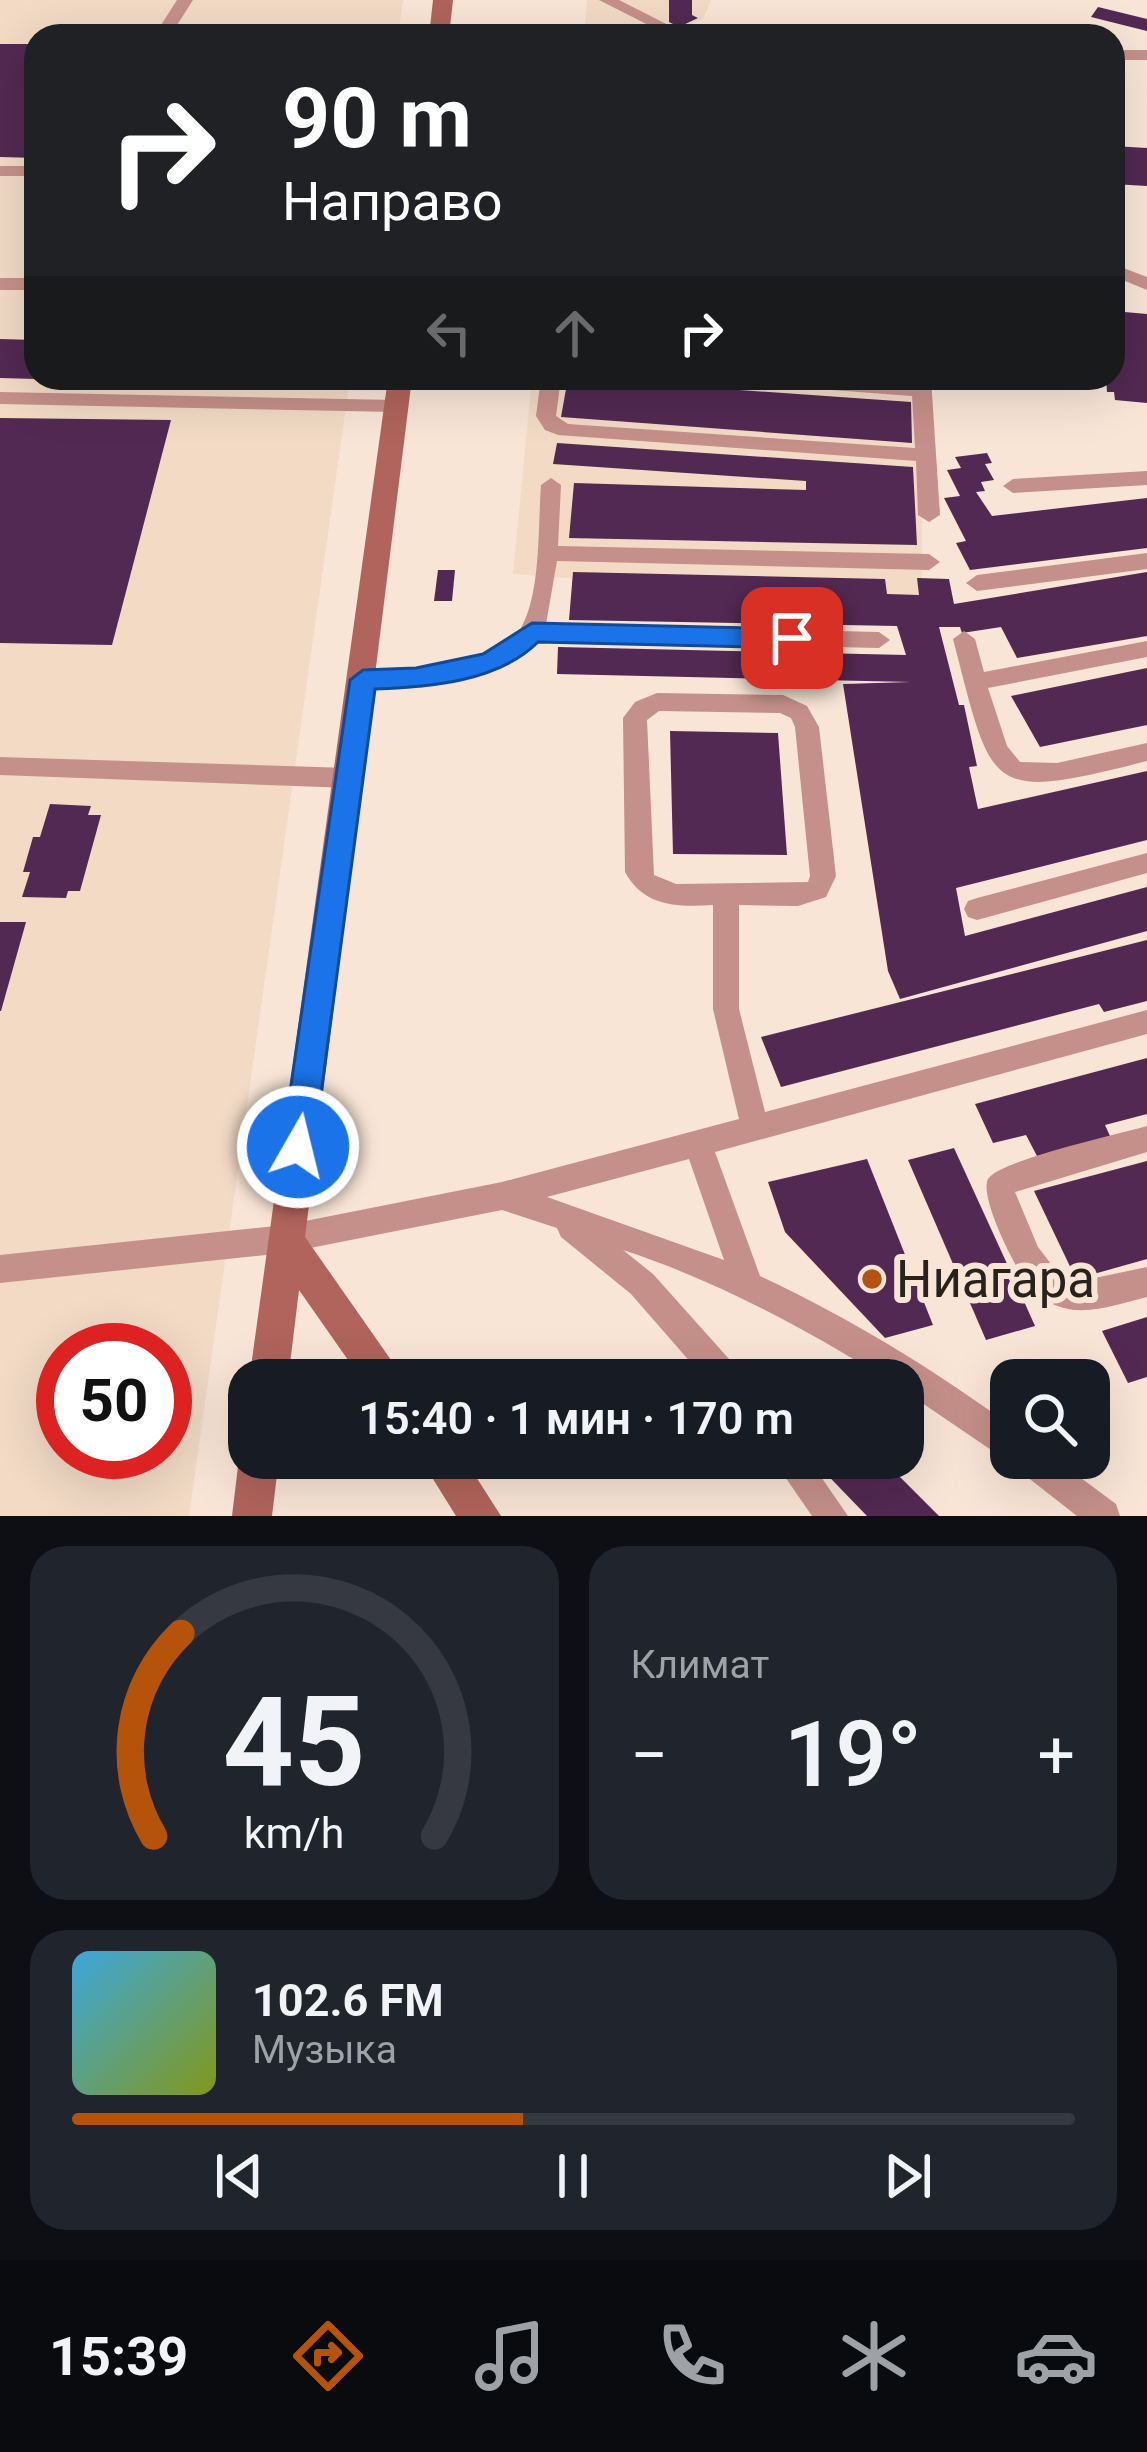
<!DOCTYPE html>
<html lang="ru">
<meta charset="utf-8">
<style>
:root{--surface:#171b24;--page:#20242c;--text:#f1f3f6;--muted:#9ea1a6;--line:#363941;--accent:#b45309}
body{margin:0;font-family:Roboto,sans-serif;background:var(--page);color:var(--text);height:100vh;display:flex;flex-direction:column;font-size:45px;white-space:nowrap}
*{box-sizing:border-box;margin:0}
p{font-size:39px;color:var(--muted)}
.icon{flex:none;width:66px;height:66px;fill:none;stroke:currentColor;stroke-width:2;stroke-linecap:round;stroke-linejoin:round}
.map{position:relative;height:1516px;overflow:hidden}
.panel{display:flex;flex-direction:column;gap:30px;padding:30px;background:#0d0f14;flex:1}
.panel>*{flex:none}
.guide{position:absolute;left:24px;top:24px;width:1101px;height:366px;border-radius:36px;box-shadow:0 12px 48px #0002;background:#202124;color:#fff;overflow:hidden}
.buttons{position:absolute;left:990px;top:1359px;display:grid;gap:24px}
.buttons a{display:grid;place-items:center;width:120px;height:120px;border-radius:24px;background:var(--surface);box-shadow:0 12px 48px #0002;font-size:60px}
.speed{position:absolute;left:36px;top:1323px;display:flex;gap:24px;font-size:60px;font-weight:700;text-align:center}
.speed>*{display:grid;place-content:center;width:156px;height:156px;border-radius:50%;background:var(--surface);box-shadow:0 12px 48px #0002;line-height:1}
.speed .limit{border:18px solid #d22;background:#fff;color:#111}
.pin{position:absolute;display:grid;place-items:center;width:102px;height:102px;color:#fff;margin:-51px;border-radius:24px;box-shadow:0 6px 18px #0006}
.me{position:absolute;width:132px;margin:-66px;rotate:8deg;stroke-linejoin:round;filter:drop-shadow(0 0 9px #0008)}
.turn{display:flex;align-items:center;gap:42px;height:252px;padding:0 60px;font-size:54px}
.turn .icon{width:156px;height:156px;stroke-width:2.5}
.turn b{display:block;font-size:84px;line-height:102px}
.lanes{display:flex;align-items:center;height:114px;padding:0 60px;background:#0003;justify-content:center;gap:60px;direction:ltr}
.lanes .off{opacity:.35}
.big{font-size:90px;font-weight:600;line-height:1.1}
.panel .card{flex:1;display:flex;flex-direction:column;justify-content:center;gap:18px;min-width:0;padding:0 42px;border-radius:36px;background:var(--page)}
.panel .dial{align-items:center;gap:0}
.dial svg{height:312px;overflow:visible;fill:none;stroke:var(--line);stroke-width:7;stroke-linecap:round;text-anchor:middle}
.dial text{fill:var(--text);stroke:none}
.song{display:flex;align-items:center;gap:36px}
.cover{width:144px;height:144px;border-radius:18px;background:linear-gradient(135deg,hsl(200 70% 55%),hsl(70 70% 35%))}
.played{height:12px;border-radius:6px;background:linear-gradient(90deg,var(--accent) 45%,var(--line) 45%)}
.keys{display:flex;justify-content:space-around;direction:ltr}
.heat{display:flex;justify-content:space-between;align-items:center;font-size:66px;direction:ltr}
.panel .tiles{flex:1;display:grid;gap:30px;grid-template-columns:1fr 1fr}
.card:last-child{grid-column:span 2}
.trip{position:absolute;left:228px;top:1359px;width:696px;height:120px;border-radius:36px;background:var(--surface);box-shadow:0 12px 48px #0002;font-weight:600;line-height:120px;text-align:center}
.tabs{display:flex;height:192px;justify-content:space-around;align-items:center;background:#090b0e;color:var(--muted)}
.tabs .icon{width:84px;height:84px}
.tabs .selected{color:var(--accent)}
.tabs b{font-size:54px;color:var(--text)}
.map>svg:first-child{display:block}
</style>
<div class="map">
<svg width="1147" height="1516" viewBox="0 0 1147 1516">
<rect width="100%" height="100%" fill="#f8e5d6"/>
<g fill="#f2dac5" fill-rule="evenodd">
<path d="M0,0h403l-5,36h-362v342h314l-161,1138h-189zM63,1350h102v102h-102z"/>
<polygon points="587,0 711,0 703,19 681,30 681,36 584,36"/>
<polygon points="532,378 924,378 921,605 513,574"/>
</g>
<g fill="#522952">
<polygon points="669,0 692,0 692,15 698,18 679,27 669,22"/>
<polygon points="1098,7 1147,19 1147,31 1091,17"/>
<polygon points="0,44 36,44 36,158 0,157"/>
<polygon points="1113,146 1147,148 1147,186 1113,184"/>
<polygon points="1113,311 1147,314 1147,403 1115,400 1114,392 1107,392 1106,378 1113,378"/>
<polygon points="0,339 36,340 36,379 0,378"/>
<polygon points="568,378 911,402 912,443 561,417"/>
<polygon points="0,418 171,420 112,645 0,643"/>
<polygon points="557,443 913,467 917,545 569,538 574,483 806,490 806,481 553,464"/>
<polygon points="987,453 992,463 985,464 994,480 981,482 985,491 976,492 992,516 1147,498 1147,548 970,570 956,543 966,541 944,498 960,496 947,470 961,468 955,457"/>
<polygon points="438,570 455,570 452,601 434,601"/>
<polygon points="573,572 885,579 887,594 919,595 917,578 949,579 954,604 1147,572 1147,636 1017,658 1001,627 962,633 960,627 939,627 959,705 964,705 977,766 969,767 978,809 1147,771 1147,840 956,888 965,936 1147,887 1147,931 900,999 888,971 843,684 911,682 557,674 558,647 906,655 897,626 569,620"/>
<polygon points="1147,668 1147,725 1040,747 1011,696"/>
<polygon points="670,731 778,733 787,855 673,854"/>
<polygon points="50,804 91,806 88,815 101,815 80,891 68,891 66,898 22,897 30,872 23,872 33,837 40,837"/>
<polygon points="0,922 26,922 1,1011 0,1011"/>
<polygon points="1147,940 1147,1001 1104,1012 1099,1004 781,1087 761,1037"/>
<polygon points="1147,1058 1147,1114 1105,1125 1110,1136 1037,1156 1026,1135 993,1143 975,1104"/>
<polygon points="954,1148 1014,1279 1035,1326 986,1340 908,1160"/>
<polygon points="867,1159 933,1325 885,1338 785,1232 768,1182"/>
<polygon points="1147,1161 1147,1259 1076,1279 1034,1191"/>
<polygon points="1147,1317 1147,1377 1128,1383 1102,1331"/>
<polygon points="811,1458 881,1458 939,1516 867,1516"/>
</g>
<g fill="none" stroke-linecap="round" stroke-linejoin="round">
<g fill="#c59089" fill-rule="evenodd">
<polygon points="177,0 193,0 170,36 154,36"/>
<polygon points="599,0 619,0 690,36 670,36"/>
<rect x="1113" y="50" width="34" height="10"/>
<rect x="0" y="166" width="36" height="10"/>
<polygon points="1113,264 1147,277 1147,290 1113,276"/>
<rect x="0" y="278" width="36" height="12"/>
<polygon points="541,378 561,378 556,416 568,424 915,448 912,396 752,384 742,378 911,383 911,378 931,378 940,515 929,522 918,515 916,461 558,435 545,430 536,416"/>
<polygon points="0,392 396,400 406,406 396,412 0,404"/>
<polygon points="1147,471 1147,485 1013,493 1003,486 1013,479"/>
<path d="M551,478l10,7 -3,61 371,8 11,8 -11,8 -372,-9 -11,63 333,8 11,8 -11,8 -342,-8c-34,39 -132,58 -182,45l-4,-6 12,-9c44,-1 135,1 159,-44 19,-35 16,-101 19,-141z"/>
<polygon points="1147,553 1147,569 977,591 966,583 977,575"/>
<path d="M964,631l11,8 9,33 163,-31v16l-159,31 19,58 13,16 37,1 90,-20v18c-161,41 -154,32 -194,-122z"/>
<path d="M657,693l126,2 24,11 12,21 17,149 -10,21 -28,9 -59,-1v104l26,103 382,-102v24l-432,118 45,124c88,41 172,92 251,150v32h43l62,46 4,12h-43l-60,-47 -4,-9 -13,-4 -97,-66v-10h-15c-84,-52 -171,-99 -265,-130l30,24 85,95 5,11h-37l-75,-86 -70,-57 -4,-9 -55,-18 -217,43 -285,30v-28l285,-30 217,-43 237,-63 -26,-110v-104c-36,2 -69,2 -88,-33l-2,-154 12,-16zM659,711l121,2 11,5 4,9 15,149 -2,6 -132,2 -22,-9 -7,-155zM689,1159l35,101 -177,-63z"/>
<polygon points="0,757 349,768 358,771 361,778 358,785 349,788 0,775"/>
<polygon points="1147,853 1147,873 977,920 968,917 964,909 968,901 977,898"/>
<path d="M1147,1126v26l-132,40 23,55 23,30 24,3 62,-13v30c-25,6 -57,18 -83,11 -8,-2 -19,-7 -26,-11 -16,-13 -60,-99 -50,-118 12,-19 132,-45 159,-53z"/>
<polygon points="772,1458 808,1458 848,1516 812,1516"/>
</g>
<g fill="#b0645b" fill-rule="evenodd">
<polygon points="433,0 453,0 449,36 429,36"/>
<polygon points="388,378 412,378 305,1237 405,1380 362,1380 299,1290 288,1380 249,1381"/>
<polygon points="249,1442 249,1458 279,1458 272,1516 232,1516 239,1458"/>
<polygon points="420,1458 464,1458 501,1516 456,1516"/>
</g>
</g>
<path fill="#1a73e8" stroke="#114b97" stroke-width="3" d="M532,623l260,6 13,9 -13,10 -254,-6c-40,40 -109,45 -163,47l-61,458 -5,10 -11,5 -12,-5 -4,-10 68,-467 13,-10 53,-2 67,-14z"/>
<circle fill="#b35211" stroke="#f8e5d6" stroke-width="4.5" cx="872" cy="1279" r="12"/>
<g text-anchor="middle" dominant-baseline="central" stroke-width="12" stroke-linejoin="round" paint-order="stroke">
<g font-size="51" fill="#28221c" stroke="#f8e5d6" text-anchor="start">
<text x="896" y="1279">Ниагара</text>
</g>
</g>
</svg>
<div class="buttons">
<a><svg class="icon" aria-label="search" viewBox="0 0 24 24"><circle cx="10" cy="10" r="6"/><path d="M15 15l6 6"/></svg></a>
</div>
<div class="speed"><div class="limit">50</div></div>
<div class="pin" style="left:792px;top:638px;background:#d93025"><svg class="icon" aria-label="arrive" viewBox="0 0 24 24"><path d="M6 21V4h12l-3 4 3 4H6"/></svg></div>
<svg class="me" style="left:298px;top:1147px" viewBox="-20 -20 40 40"><circle r="17" fill="#1a73e8" stroke="#fff" stroke-width="3"/><path d="M0-11L8 9 0 5-8 9z" fill="#fff"/></svg>
<div class="trip">15:40 · 1 мин · 170 m</div>
<div class="guide">
<div class="turn"><svg class="icon" aria-label="right" viewBox="0 0 24 24"><path d="M7 20v-9h11M14 6l5 5-5 5"/></svg><div><b>90 m</b>Направо</div></div>
<div class="lanes"><svg class="icon off" aria-label="left" viewBox="0 0 24 24"><path d="M17 20v-9H6M10 6l-5 5 5 5"/></svg><svg class="icon off" aria-label="ahead" viewBox="0 0 24 24"><path d="M12 20V5M6 11l6-6 6 6"/></svg><svg class="icon" aria-label="right" viewBox="0 0 24 24"><path d="M7 20v-9h11M14 6l5 5-5 5"/></svg></div>
</div>
</div>
<section class="panel">
<div class="tiles">
<div class="card dial"><svg viewBox="0 0 100 80">
<path d="M14 69A42 42 0 1 1 86 69"/>
<path d="M14 69A42 42 0 0 1 21 17" stroke="#b45309"/>
<text x="50" y="56" font-size="32" font-weight="700">45</text>
<text x="50" y="72" font-size="11">km/h</text>
</svg></div>
<div class="card"><p>Климат</p>
<div class="heat"><a>−</a><b class="big">19°</b><a>+</a></div>
</div>
<div class="card">
<div class="song"><i class="cover"></i><div><b>102.6 FM</b><p>Музыка</p></div></div>
<div class="played"></div>
<div class="keys"><svg class="icon" aria-label="previous" viewBox="0 0 24 24"><path d="M18 5L8 12l10 7zM5 5v14"/></svg><svg class="icon" aria-label="pause" viewBox="0 0 24 24"><path d="M8 5v14M16 5v14"/></svg><svg class="icon" aria-label="next" viewBox="0 0 24 24"><path d="M6 5l10 7-10 7zM19 5v14"/></svg></div>
</div>
</div>
</section>
<nav class="tabs">
<b>15:39</b>
<svg class="icon selected" aria-label="directions" viewBox="0 0 24 24"><path d="M12 3l9 9-9 9-9-9zM9 14v-3h6M13 9l2 2-2 2"/></svg>
<svg class="icon" aria-label="music" viewBox="0 0 24 24"><path d="M9 18V5l10-2v13"/><circle cx="6" cy="18" r="3"/><circle cx="16" cy="16" r="3"/></svg>
<svg class="icon" aria-label="phone" viewBox="0 0 24 24"><path d="M5 4h4l2 5-3 2q2 4 5 5l2-3 5 2v4C11 20 4 13 5 4z"/></svg>
<svg class="icon" aria-label="climate" viewBox="0 0 24 24"><path d="M12 3v18M4 7l16 10M4 17L20 7"/></svg>
<svg class="icon" aria-label="car" viewBox="0 0 24 24"><path d="M5 17H2v-5l4-1 3-4h7l3 4 3 1v5h-3M9 17h6M6 11h13"/><circle cx="7" cy="17" r="2"/><circle cx="17" cy="17" r="2"/></svg>
</nav>
